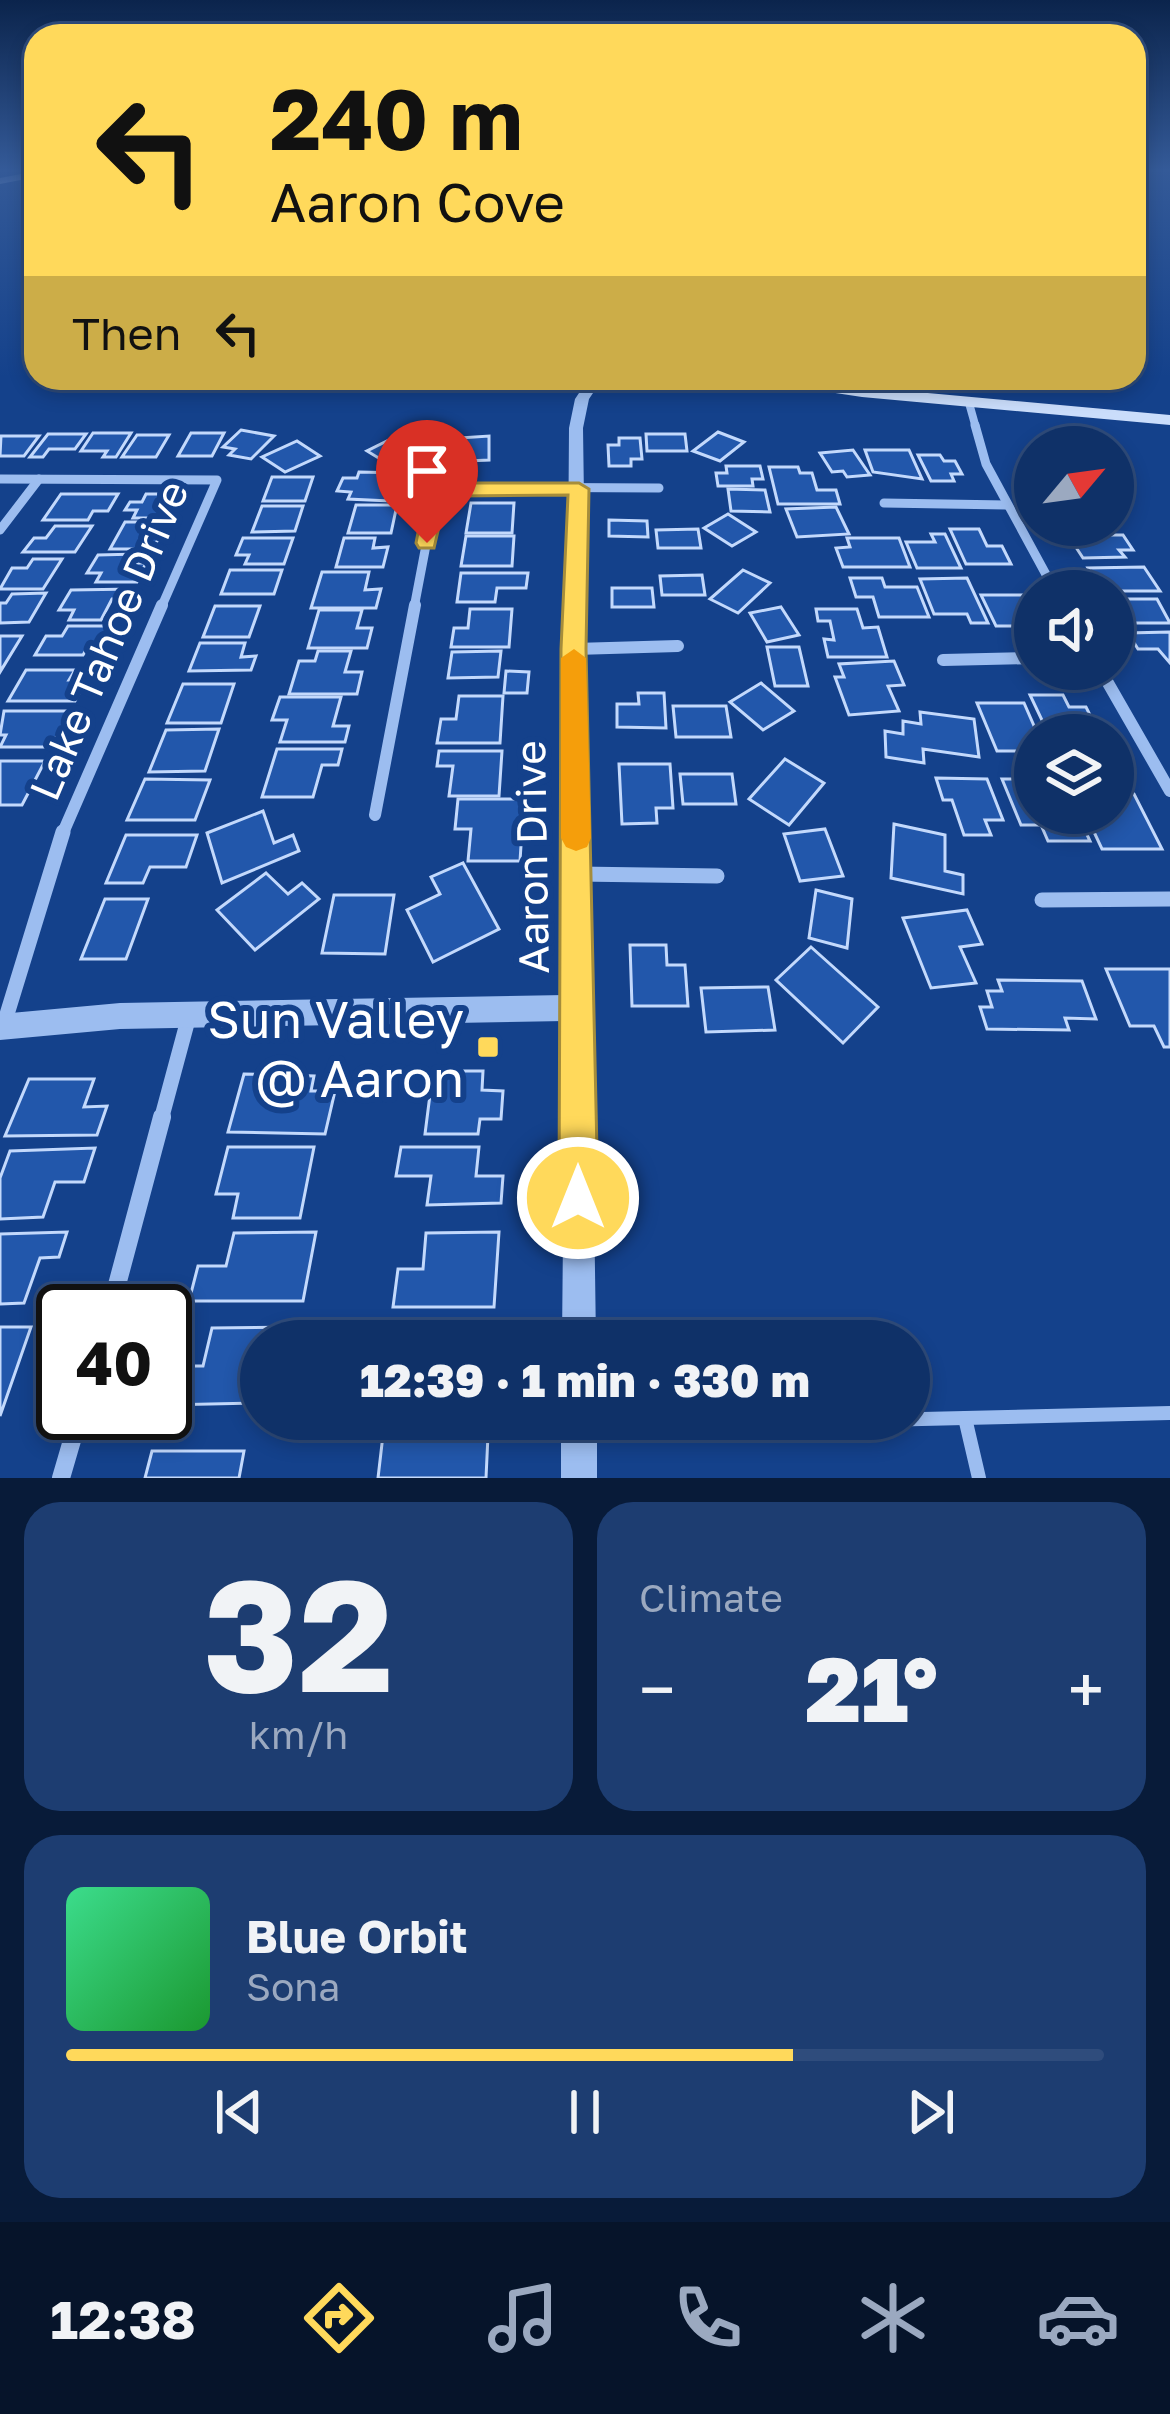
<!DOCTYPE html>
<meta charset="utf-8">
<style>
:root{--surface:#0f3168;--page:#1d3d71;--text:#f1f3f6;--muted:#9ba9c0;--line:#2f4c7c;--accent:#ffd95b}
body{margin:0;font-family:"Golos Text",sans-serif;background:var(--page);color:var(--text);height:100vh;display:flex;flex-direction:column;font-size:45px;white-space:nowrap}
*{box-sizing:border-box;margin:0}
p{font-size:39px;color:var(--muted)}
.icon{flex:none;width:66px;height:66px;fill:none;stroke:currentColor;stroke-width:2;stroke-linecap:round;stroke-linejoin:round}
.map{position:relative;height:1478px;overflow:hidden}
.side{display:flex;flex-direction:column;gap:24px;padding:24px;background:#081b39;flex:1}
.side>*{flex:none}
.hud{position:absolute;left:24px;top:24px;width:1122px;height:366px;border-radius:36px;box-shadow:0 6px 18px #0003,0 0 0 3px var(--line);background:#ffd95b;color:#111;overflow:hidden}
.needle{width:78px;rotate:61deg}
.fabs{position:absolute;left:1014px;top:426px;display:grid;gap:24px}
.fabs a{display:grid;place-items:center;width:120px;height:120px;border-radius:50%;background:var(--surface);box-shadow:0 6px 18px #0003,0 0 0 3px var(--line);font-size:60px}
.speed{position:absolute;left:36px;top:1284px;display:flex;gap:24px;font-size:60px;font-weight:700;text-align:center}
.speed>*{display:grid;place-content:center;width:156px;height:156px;border-radius:50%;background:var(--surface);box-shadow:0 6px 18px #0003,0 0 0 3px var(--line);line-height:1}
.speed .limit{border:6px solid #111;border-radius:18px;background:#fff;color:#111}
.pin{position:absolute;display:grid;place-items:center;width:102px;height:102px;color:#fff;margin:-123px -51px;border-radius:50% 50% 50% 0;rotate:-45deg;box-shadow:0 0 12px #0007}
.pin .icon{rotate:45deg}
.me{position:absolute;width:132px;margin:-66px;rotate:0deg;stroke-linejoin:round;filter:drop-shadow(0 0 9px #0008)}
.turn{display:flex;align-items:center;gap:42px;height:252px;padding:0 48px;font-size:54px}
.turn .icon{width:156px;height:156px;stroke-width:2.5}
.turn b{display:block;font-size:84px;line-height:102px}
.then{display:flex;align-items:center;height:114px;padding:0 48px;background:#0003;gap:24px;font-size:45px}
.big{font-size:90px;font-weight:800;line-height:1.1}
.side .tile{flex:1;display:flex;flex-direction:column;justify-content:center;gap:18px;min-width:0;padding:0 42px;border-radius:36px;background:var(--page)}
.side .dial{align-items:center;gap:0}
.dial b{font-size:156px;line-height:1}
.song{display:flex;align-items:center;gap:36px}
.cover{width:144px;height:144px;border-radius:18px;background:linear-gradient(135deg,hsl(150 70% 55%),hsl(130 70% 35%))}
.played{height:12px;border-radius:6px;background:linear-gradient(90deg,var(--accent) 70%,var(--line) 70%)}
.keys{display:flex;justify-content:space-around;direction:ltr}
.heat{display:flex;justify-content:space-between;align-items:center;font-size:66px;direction:ltr}
.side .tiles{flex:1;display:grid;gap:24px;grid-template-columns:1fr 1fr}
.tile:last-child{grid-column:span 2}
.trip{position:absolute;left:240px;top:1320px;width:690px;height:120px;border-radius:60px;background:var(--surface);box-shadow:0 6px 18px #0003,0 0 0 3px var(--line);font-weight:800;line-height:120px;text-align:center}
.tabs{display:flex;height:192px;justify-content:space-around;align-items:center;background:#06142a;color:var(--muted)}
.tabs .icon{width:84px;height:84px}
.tabs .selected{color:var(--accent)}
.tabs b{font-size:54px;color:var(--text)}
.map>svg:first-child{display:block}
</style>
<div class="map">
<svg width="1170" height="1478" viewBox="0 0 1170 1478">
<rect width="100%" height="100%" fill="#14418b"/>
<g fill="#2257ab" stroke="#c3d9fc" stroke-width="3">
<polygon points="241,430 274,436 251,459 229,455 235,449 223,447"/>
<polygon points="718,432 744,442 720,461 693,451"/>
<polygon points="93,433 131,433 116,457 103,457 107,451 81,451"/>
<polygon points="191,433 224,433 212,456 178,456"/>
<polygon points="48,434 86,434 75,449 49,449 43,457 30,457"/>
<polygon points="646,434 685,434 687,451 647,451"/>
<polygon points="137,435 169,435 156,457 122,457"/>
<polygon points="1,436 39,436 24,456 0,456"/>
<polygon points="489,436 489,460 444,462 445,439"/>
<polygon points="619,438 640,438 642,459 631,459 631,466 609,466 608,445 619,445"/>
<polygon points="389,440 397,445 407,440 433,454 400,471 367,451"/>
<polygon points="297,441 320,456 285,472 262,457"/>
<polygon points="853,450 870,475 847,477 843,471 832,472 820,453"/>
<polygon points="865,450 909,450 922,479 873,472"/>
<polygon points="918,455 940,455 944,461 955,461 962,474 951,474 954,481 931,481"/>
<polygon points="726,466 760,466 763,479 752,479 753,486 718,486 716,473 727,473"/>
<polygon points="769,467 798,467 800,473 812,473 817,490 836,490 840,504 778,504"/>
<polygon points="359,472 400,473 390,501 348,499 351,492 337,491 343,478 357,478"/>
<polygon points="272,477 313,477 305,501 263,501"/>
<polygon points="728,489 765,490 770,512 731,511"/>
<polygon points="61,494 118,494 108,511 93,511 88,520 43,520"/>
<polygon points="146,494 182,494 170,518 133,518 137,510 125,510 130,502 142,502"/>
<polygon points="471,503 514,503 512,533 466,533"/>
<polygon points="356,505 397,505 391,533 348,533"/>
<polygon points="262,506 303,506 295,531 252,532"/>
<polygon points="836,507 849,534 797,537 786,509"/>
<polygon points="728,514 756,532 732,546 704,528"/>
<polygon points="609,520 647,521 648,537 609,536"/>
<polygon points="125,522 167,522 153,549 110,549"/>
<polygon points="55,526 92,526 75,552 23,552 34,538 46,538"/>
<polygon points="698,529 701,548 658,548 656,530"/>
<polygon points="950,529 979,529 987,546 1002,546 1011,564 966,564"/>
<polygon points="931,534 945,534 961,568 917,568 906,542 935,542"/>
<polygon points="1068,535 1123,535 1133,550 1119,550 1125,557 1083,558"/>
<polygon points="466,536 514,536 512,566 461,566"/>
<polygon points="243,538 293,538 284,564 245,564 249,555 236,555"/>
<polygon points="344,538 375,538 373,548 388,547 383,567 336,567"/>
<polygon points="847,538 899,538 910,567 843,567 836,548 850,547"/>
<polygon points="137,554 133,563 146,563 137,582 96,582 101,573 87,573 98,555"/>
<polygon points="33,559 62,559 43,589 0,589 12,568 27,568"/>
<polygon points="1144,567 1160,591 1102,591 1088,568"/>
<polygon points="230,570 282,570 274,594 221,594"/>
<polygon points="743,570 770,583 738,613 710,599"/>
<polygon points="322,572 369,572 365,590 381,589 376,608 311,608"/>
<polygon points="461,573 528,573 526,588 497,588 495,602 457,602"/>
<polygon points="702,575 705,595 662,595 660,576"/>
<polygon points="850,578 882,578 885,587 917,587 929,617 879,617 873,597 856,597"/>
<polygon points="967,578 988,623 971,623 967,614 934,614 920,579"/>
<polygon points="612,588 652,588 654,607 612,607"/>
<polygon points="133,589 127,599 112,599 101,620 69,620 74,610 59,610 71,590"/>
<polygon points="46,593 29,622 0,623 0,603 6,603 12,594"/>
<polygon points="981,595 1029,595 1035,607 1035,626 996,626"/>
<polygon points="1113,599 1157,599 1170,623 1125,623"/>
<polygon points="215,606 260,606 249,637 203,637"/>
<polygon points="781,607 799,635 767,642 750,613"/>
<polygon points="470,609 512,609 509,647 451,647 454,628 468,628"/>
<polygon points="816,609 857,609 863,628 878,627 887,657 828,657 824,639 834,640 830,621 818,621"/>
<polygon points="319,610 362,610 357,628 372,628 367,648 308,648"/>
<polygon points="68,626 115,626 105,645 89,645 83,655 35,655 46,636 62,636"/>
<polygon points="1170,632 1170,663 1158,649 1138,649 1128,633"/>
<polygon points="0,636 22,636 0,672"/>
<polygon points="200,643 245,643 241,657 256,656 251,670 189,671"/>
<polygon points="767,647 799,647 808,686 775,686"/>
<polygon points="318,651 351,651 345,672 362,672 357,694 289,694 299,661 315,661"/>
<polygon points="501,651 498,677 448,678 452,652"/>
<polygon points="894,661 904,685 888,686 899,711 849,715 835,677 844,677 839,664"/>
<polygon points="26,670 75,670 69,680 86,680 75,701 8,701"/>
<polygon points="506,671 529,672 527,693 504,693"/>
<polygon points="761,683 794,711 763,730 730,702"/>
<polygon points="183,684 234,684 221,723 167,723"/>
<polygon points="638,693 664,693 666,728 617,727 617,704 639,704"/>
<polygon points="1030,695 1063,695 1069,707 1086,707 1100,735 1049,735"/>
<polygon points="459,696 503,696 500,743 437,743 441,719 456,719"/>
<polygon points="280,697 341,697 333,726 349,726 345,742 280,742 287,720 272,720"/>
<polygon points="977,703 1024,703 1038,735 1035,751 997,751"/>
<polygon points="673,706 726,706 731,737 676,737"/>
<polygon points="4,711 70,711 51,747 0,747 6,735 0,735"/>
<polygon points="920,712 974,719 979,757 923,749 924,763 886,757 885,731 903,734 903,721 921,724"/>
<polygon points="219,729 205,771 149,772 166,730"/>
<polygon points="277,749 342,749 338,765 322,765 313,797 262,797"/>
<polygon points="439,751 502,751 499,796 449,796 453,766 437,766"/>
<polygon points="785,759 824,783 789,825 749,799"/>
<polygon points="0,761 45,761 22,805 0,805"/>
<polygon points="619,764 670,764 673,808 656,808 657,823 622,824"/>
<polygon points="680,774 732,774 736,804 683,804"/>
<polygon points="936,778 987,779 1003,820 985,820 991,835 964,835 952,800 943,800"/>
<polygon points="145,779 210,780 195,820 127,820"/>
<polygon points="1002,779 1035,779 1035,813 1077,813 1090,841 1048,841 1041,825 1021,825"/>
<polygon points="1113,794 1134,794 1162,849 1102,849 1085,813 1113,813"/>
<polygon points="458,799 524,799 520,861 468,861 471,829 455,829"/>
<polygon points="263,811 274,843 293,835 299,851 222,883 207,833"/>
<polygon points="894,824 945,835 945,871 963,875 963,894 891,878"/>
<polygon points="825,829 843,876 800,881 784,834"/>
<polygon points="126,835 197,835 186,867 150,867 143,883 106,883"/>
<polygon points="463,863 499,929 433,962 407,910 440,894 431,877"/>
<polygon points="266,873 288,894 302,883 319,899 255,950 217,910"/>
<polygon points="816,890 852,899 847,948 809,938"/>
<polygon points="334,895 394,895 385,954 322,953"/>
<polygon points="105,899 148,899 126,959 81,959"/>
<polygon points="967,910 982,944 960,947 976,983 931,988 903,918"/>
<polygon points="630,945 666,945 667,965 685,965 688,1006 632,1006"/>
<polygon points="811,947 878,1007 843,1043 776,980"/>
<polygon points="1106,969 1170,969 1170,1047 1164,1047 1154,1026 1130,1026"/>
<polygon points="998,980 1082,981 1096,1019 1065,1018 1069,1030 987,1029 980,1007 992,1007 987,991 1002,991"/>
<polygon points="768,987 775,1030 706,1032 701,988"/>
<polygon points="433,1071 483,1071 482,1090 503,1091 501,1119 480,1119 478,1134 425,1134"/>
<polygon points="244,1074 314,1076 311,1091 335,1091 325,1134 228,1132"/>
<polygon points="29,1079 94,1079 84,1107 107,1106 97,1135 5,1136"/>
<polygon points="228,1147 314,1147 300,1218 233,1218 238,1194 216,1194"/>
<polygon points="401,1147 479,1147 476,1176 503,1176 501,1203 427,1205 431,1176 396,1176"/>
<polygon points="95,1148 84,1182 55,1182 43,1217 0,1219 0,1178 10,1151"/>
<polygon points="67,1232 59,1257 40,1258 24,1303 0,1304 0,1234"/>
<polygon points="316,1232 303,1301 189,1301 198,1266 226,1266 234,1233"/>
<polygon points="499,1232 494,1307 393,1307 398,1269 423,1269 426,1233"/>
<polygon points="0,1327 31,1327 0,1416"/>
<polygon points="301,1327 299,1341 261,1341 261,1403 165,1405 173,1366 203,1366 212,1328"/>
<polygon points="377,1327 466,1327 465,1341 375,1341"/>
<polygon points="383,1435 488,1435 486,1478 378,1478"/>
<polygon points="152,1451 244,1451 239,1478 145,1478"/>
</g>
<g fill="none" stroke-linecap="round" stroke-linejoin="round">
<g stroke="#9cbdf0" stroke-width="14">
<polyline points="965,1418 979,1478"/>
<polyline points="588,1427 1170,1413"/>
</g>
<polyline stroke="#9cbdf0" stroke-width="8" points="969,403 976,428"/>
<g stroke="#9cbdf0" stroke-width="9">
<polyline points="975,425 986,464 1055,591"/>
<polyline points="0,479 217,480 161,608"/>
<polyline points="884,503 1006,505"/>
<polyline points="0,530 39,479"/>
<polyline points="414,608 435,498 474,487 659,488"/>
</g>
<g stroke="#9cbdf0" stroke-width="12">
<polyline points="575,649 678,646"/>
<polyline points="943,660 1035,658"/>
<polyline points="1100,669 1170,791"/>
<polyline points="375,815 415,605"/>
<polyline points="62,835 162,605"/>
</g>
<g stroke="#9cbdf0" stroke-width="15">
<polyline points="578,874 717,876"/>
<polyline points="1042,900 1170,899"/>
<polyline points="4,1024 63,832"/>
<polyline points="161,1120 189,1016"/>
</g>
<g stroke="#9cbdf0" stroke-width="18">
<polyline points="110,1311 162,1117"/>
<polyline points="61,1478 80,1413"/>
</g>
<g fill="#9cbdf0" fill-rule="evenodd">
<polygon points="589,378 603,378 589,399 583,428 596,1341 562,1341 565,1021 120,1029 0,1040 0,1014 120,1003 565,995 569,428 575,399"/>
<rect x="561" y="1419" width="36" height="59"/>
</g>
<g fill="#caddfb" fill-rule="evenodd">
<polygon points="36,171 36,177 0,184 0,178"/>
<polygon points="761,378 800,378 862,387 1170,415 1170,425 862,397 769,383"/>
</g>
</g>
<linearGradient id="sky" x2="0" y2="1"><stop stop-color="#0b244c"/><stop offset="0.45" stop-color="#345a98"/><stop offset="1" stop-color="#345a98" stop-opacity="0"/></linearGradient>
<rect width="1170" height="377" fill="url(#sky)"/>
<polygon fill="#ffd95b" stroke="#a68d3b" stroke-width="3" points="579,483 589,489 586,649 598,1198 592,1213 578,1218 564,1213 559,1198 561,649 568,495 457,496 445,501 434,548 419,548 416,543 425,497 454,483"/>
<polygon fill="#f59e0b" points="574,649 586,658 591,838 587,847 576,851 566,847 561,838 561,658"/>
<rect fill="#ffd95b" stroke="#14418b" stroke-width="4.5" x="476" y="1035" width="24" height="24" rx="6"/>
<g text-anchor="middle" dominant-baseline="central" stroke-width="12" stroke-linejoin="round" paint-order="stroke">
<g font-size="42" fill="#fff" stroke="#14418b">
<text transform="translate(108 640) rotate(-67)">Lake Tahoe Drive</text>
<text transform="translate(531 857) rotate(-91)">Aaron Drive</text>
</g>
<g font-size="51" fill="#fff" stroke="#14418b" text-anchor="end">
<text x="464" y="1018">Sun Valley<tspan x="464" dy="59">@ Aaron</tspan></text>
</g>
</g>
</svg>
<div class="fabs">
<a><svg class="needle" viewBox="-14 -14 28 28"><path d="M0-13l5 13h-10z" fill="#e53935"/><path d="M0 13l5-13h-10z" fill="#9ba9c0"/></svg></a>
<a><svg class="icon" aria-label="sound" viewBox="0 0 24 24"><path d="M4 9h4l5-4v14l-5-4H4zM17 9q2 3 0 6"/></svg></a>
<a><svg class="icon" aria-label="layers" viewBox="0 0 24 24"><path d="M12 4l9 5-9 5-9-5zM3 14l9 5 9-5"/></svg></a>
</div>
<div class="speed"><div class="limit">40</div></div>
<div class="pin" style="left:427px;top:543px;background:#d93025"><svg class="icon" aria-label="arrive" viewBox="0 0 24 24"><path d="M6 21V4h12l-3 4 3 4H6"/></svg></div>
<svg class="me" style="left:578px;top:1198px" viewBox="-20 -20 40 40"><circle r="17" fill="#ffd95b" stroke="#fff" stroke-width="3"/><path d="M0-11L8 9 0 5-8 9z" fill="#fff"/></svg>
<div class="trip">12:39 · 1 min · 330 m</div>
<div class="hud">
<div class="turn"><svg class="icon" aria-label="left" viewBox="0 0 24 24"><path d="M17 20v-9H6M10 6l-5 5 5 5"/></svg><div><b>240 m</b>Aaron Cove</div></div>
<div class="then">Then<svg class="icon" aria-label="left" viewBox="0 0 24 24"><path d="M17 20v-9H6M10 6l-5 5 5 5"/></svg></div>
</div>
</div>
<section class="side">
<div class="tiles">
<div class="tile dial"><b>32</b><p>km/h</p></div>
<div class="tile"><p>Climate</p>
<div class="heat"><a>−</a><b class="big">21°</b><a>+</a></div>
</div>
<div class="tile">
<div class="song"><i class="cover"></i><div><b>Blue Orbit</b><p>Sona</p></div></div>
<div class="played"></div>
<div class="keys"><svg class="icon" aria-label="previous" viewBox="0 0 24 24"><path d="M18 5L8 12l10 7zM5 5v14"/></svg><svg class="icon" aria-label="pause" viewBox="0 0 24 24"><path d="M8 5v14M16 5v14"/></svg><svg class="icon" aria-label="next" viewBox="0 0 24 24"><path d="M6 5l10 7-10 7zM19 5v14"/></svg></div>
</div>
</div>
</section>
<nav class="tabs">
<b>12:38</b>
<svg class="icon selected" aria-label="directions" viewBox="0 0 24 24"><path d="M12 3l9 9-9 9-9-9zM9 14v-3h6M13 9l2 2-2 2"/></svg>
<svg class="icon" aria-label="music" viewBox="0 0 24 24"><path d="M9 18V5l10-2v13"/><circle cx="6" cy="18" r="3"/><circle cx="16" cy="16" r="3"/></svg>
<svg class="icon" aria-label="phone" viewBox="0 0 24 24"><path d="M5 4h4l2 5-3 2q2 4 5 5l2-3 5 2v4C11 20 4 13 5 4z"/></svg>
<svg class="icon" aria-label="climate" viewBox="0 0 24 24"><path d="M12 3v18M4 7l16 10M4 17L20 7"/></svg>
<svg class="icon" aria-label="car" viewBox="0 0 24 24"><path d="M5 17H2v-5l4-1 3-4h7l3 4 3 1v5h-3M9 17h6M6 11h13"/><circle cx="7" cy="17" r="2"/><circle cx="17" cy="17" r="2"/></svg>
</nav>
